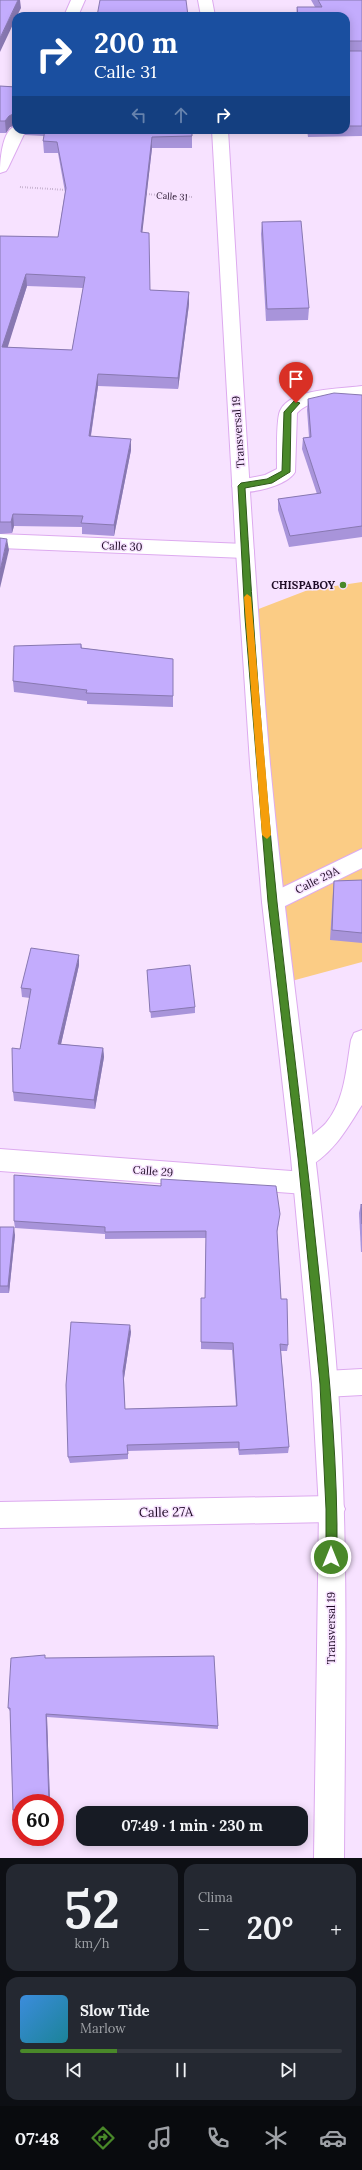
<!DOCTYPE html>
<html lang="es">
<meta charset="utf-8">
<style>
:root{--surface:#171b24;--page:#242831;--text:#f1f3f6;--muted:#9ea1a6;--line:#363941;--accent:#498829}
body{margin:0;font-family:Lora,serif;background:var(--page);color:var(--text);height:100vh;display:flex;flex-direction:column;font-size:15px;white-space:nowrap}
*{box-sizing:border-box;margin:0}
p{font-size:13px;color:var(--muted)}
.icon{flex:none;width:22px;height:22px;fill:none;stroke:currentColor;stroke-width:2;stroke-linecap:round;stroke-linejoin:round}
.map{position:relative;height:1858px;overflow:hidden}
.drawer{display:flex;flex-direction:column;gap:6px;padding:6px;background:#0d0f14;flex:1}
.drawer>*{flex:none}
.banner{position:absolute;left:12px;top:12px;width:338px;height:122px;border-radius:12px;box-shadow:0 2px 10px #0003;background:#1a4fa0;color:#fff;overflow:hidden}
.speed{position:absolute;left:12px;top:1794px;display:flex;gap:8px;font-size:20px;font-weight:700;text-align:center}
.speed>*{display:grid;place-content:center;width:52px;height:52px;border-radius:50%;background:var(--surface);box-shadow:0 2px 10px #0003;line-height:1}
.speed .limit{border:6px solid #d22;background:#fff;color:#111}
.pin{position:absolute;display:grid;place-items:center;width:34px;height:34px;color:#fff;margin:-41px -17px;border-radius:50% 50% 50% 0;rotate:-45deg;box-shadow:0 0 4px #0007}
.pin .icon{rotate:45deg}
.me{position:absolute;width:44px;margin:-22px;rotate:0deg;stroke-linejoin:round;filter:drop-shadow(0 0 3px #0008)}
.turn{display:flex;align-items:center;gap:14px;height:84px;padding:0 16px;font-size:18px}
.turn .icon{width:52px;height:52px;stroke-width:2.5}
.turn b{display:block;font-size:28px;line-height:34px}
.lanes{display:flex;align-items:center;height:38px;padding:0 16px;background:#0003;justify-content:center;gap:20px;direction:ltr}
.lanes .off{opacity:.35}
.big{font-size:30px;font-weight:700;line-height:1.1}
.drawer .card{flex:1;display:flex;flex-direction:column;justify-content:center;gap:6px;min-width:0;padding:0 14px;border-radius:12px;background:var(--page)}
.drawer .dial{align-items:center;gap:0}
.dial b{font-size:52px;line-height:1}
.song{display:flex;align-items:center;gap:12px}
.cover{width:48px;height:48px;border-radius:6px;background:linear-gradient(135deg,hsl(210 70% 55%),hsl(190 70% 35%))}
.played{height:4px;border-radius:2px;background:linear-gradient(90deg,var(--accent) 30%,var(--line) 30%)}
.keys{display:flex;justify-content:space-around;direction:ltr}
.heat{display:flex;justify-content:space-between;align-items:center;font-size:22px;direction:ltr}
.drawer .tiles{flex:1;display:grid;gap:6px;grid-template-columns:1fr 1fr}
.card:last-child{grid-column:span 2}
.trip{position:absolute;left:76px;top:1806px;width:232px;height:40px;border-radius:12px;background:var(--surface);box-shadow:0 2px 10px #0003;font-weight:700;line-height:40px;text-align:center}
.menu{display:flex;height:64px;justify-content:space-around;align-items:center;background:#090b0e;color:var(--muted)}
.menu .icon{width:28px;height:28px}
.menu .active{color:var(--accent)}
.menu b{font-size:18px;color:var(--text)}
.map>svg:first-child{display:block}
</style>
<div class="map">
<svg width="362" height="1858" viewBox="0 0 362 1858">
<rect width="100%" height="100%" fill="#f7e2ff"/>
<polygon fill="#fbcc85" points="362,582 362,962 273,986 243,615 308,590"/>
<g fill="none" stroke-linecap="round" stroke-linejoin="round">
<defs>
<g id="minor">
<polygon points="71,0 85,0 78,16 64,16"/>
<path d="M16,126v4h10l-18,38 -2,3 -6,2c0,-12 2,-44 16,-47z"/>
<path d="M362,386v12c-20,2 -52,0 -65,15l-2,59c-8,14 -46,23 -60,19l-3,-5 3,-5 30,-6 12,-6c0,-12 -1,-49 3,-58 10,-23 61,-22 82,-25z"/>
<polygon points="0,534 245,544 252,546 254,551 252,556 245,558 0,548"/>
<polygon points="362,849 362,868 281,908 273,911 265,908 262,902 265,896"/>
<path d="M362,1030v75l-2,3c-14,23 -31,51 -57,61l-8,-3 -4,-8c7,-16 24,-23 35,-35 19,-23 20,-54 25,-83l3,-7z"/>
<polygon points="0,1149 305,1172 314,1175 317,1183 314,1191 305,1194 0,1171"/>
<polygon points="362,1369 362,1395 325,1397 316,1393 312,1384 316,1375 325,1371"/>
<polygon points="332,1496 341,1500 345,1509 341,1518 332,1522 0,1528 0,1502"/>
</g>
<g id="major">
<polygon points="198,0 212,0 215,16 201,16"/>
<path d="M212,130h16c13,211 24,423 42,634 19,209 53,415 68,624 11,156 7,313 6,470h-30l5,-349 -7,-125 -21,-226 -29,-256 -12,-139 -14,-212z"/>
</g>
</defs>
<use href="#minor" stroke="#ddaaef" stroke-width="2"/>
<use href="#major" stroke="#ddaaef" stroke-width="2"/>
<g stroke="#9c88a4" stroke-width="2" stroke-dasharray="0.5 2" stroke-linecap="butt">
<polyline points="20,187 67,190"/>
<polyline points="144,194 193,197"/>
</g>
<use href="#minor" fill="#fff" fill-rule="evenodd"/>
<use href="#major" fill="#fff" fill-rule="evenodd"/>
</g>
<g fill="#a894da" fill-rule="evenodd">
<polygon points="311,0 362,0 362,51 346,51 346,16 296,16 297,7 315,7"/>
<polygon points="346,51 362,51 362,136 308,137 307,130 346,130"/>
<polygon points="0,86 16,87 16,125 10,127 6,133 0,133"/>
<path d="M25,130h167v18h-40l-10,84 8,58 39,2v12l-11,85 -80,-3 -7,50 40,14 -17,86 -32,-2v-7l-68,-1 -2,7 -12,1v-298l58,1 7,-45 -7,-39h-14l-1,-12 1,-5 -19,-1zM27,286l56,2 -11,62 -65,-3z"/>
<polygon points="262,222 309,308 308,320 266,321 261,234"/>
<polygon points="362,395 362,537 289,547 278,510 278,499 317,494 302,449 303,438 309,437 307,410 308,399"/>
<polygon points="81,644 82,648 173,659 173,707 87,704 87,701 14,692 13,681"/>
<polygon points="362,880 362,943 330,940 333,891 334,881"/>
<polygon points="79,965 61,1044 103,1048 104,1057 95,1109 14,1101 13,1092 30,998 22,997 21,988"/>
<polygon points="147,970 195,1007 195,1013 151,1018"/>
<polygon points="361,1204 362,1205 362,1252 361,1252 359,1213"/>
<polygon points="14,1221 279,1221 277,1233 281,1299 288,1345 287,1351 281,1351 289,1447 288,1453 239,1455 238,1448 128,1451 128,1459 70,1463 68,1457 131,1332 124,1378 125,1409 236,1406 232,1350 201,1349 201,1298 205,1298 206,1238 105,1239 105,1234 15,1228"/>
<polygon points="0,1227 15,1235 9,1293 0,1293"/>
<polygon points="46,1658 218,1726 218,1729 47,1717 50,1803 21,1803 21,1812 15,1813 13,1810 10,1711 8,1708"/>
</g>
<g fill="#8878b1">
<polygon points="18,0 20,0 21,8 17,16 16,16 16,18 0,52 0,38"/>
<polygon points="15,113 16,125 10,127 6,133 5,121 9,116"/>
<polygon points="152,137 152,148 141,244 141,232"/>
<polygon points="26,274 27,286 4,359 2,347"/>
<polygon points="189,292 189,304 178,389 178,378"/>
<polygon points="98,374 98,386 89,447 89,436"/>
<polygon points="131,439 131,450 114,536 114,525"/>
<polygon points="13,514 14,526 12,533 11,522"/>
<polygon points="7,539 9,550 0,588 0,571"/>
<polygon points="79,955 79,965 59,1053 58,1044"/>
<polygon points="103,1048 104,1057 95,1109 94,1100"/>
<polygon points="14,1227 15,1235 9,1293 8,1286"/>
<polygon points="130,1325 131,1332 124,1378 123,1371"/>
<polygon points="46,1714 47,1717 50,1803 49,1803"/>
</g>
<g fill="#c3acfd" stroke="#8878b1" fill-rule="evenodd">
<polygon points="0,0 18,0 0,38"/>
<polygon points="100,0 186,0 188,16 97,16"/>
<polygon points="318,0 362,0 362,41 346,41 346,16 298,16 297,7 322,7"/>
<rect x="346" y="51" width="16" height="75"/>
<polygon points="0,86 16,87 16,115 15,113 9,116 5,121 0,121"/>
<path d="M45,130h147v6l-40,1 -11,95 8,1 1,57 39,2 -11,86 -80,-4 -9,62 42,3 -17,86 -33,-2 2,-7 -70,-2 -2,8h-11v-286l58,1 8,-49 -9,-46 -14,-1zM26,274l59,3 -13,73 -70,-3z"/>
<polygon points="301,221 309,308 267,309 262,222"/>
<polygon points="334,393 362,395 362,526 290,536 278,499 321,493 303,438 311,437 308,399"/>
<polygon points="0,538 7,539 0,571"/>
<polygon points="81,644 81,648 173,659 173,696 86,693 87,690 13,681 14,646"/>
<polygon points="362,880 362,933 332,930 334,881"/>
<polygon points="31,948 79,955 58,1044 103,1048 94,1100 13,1092 12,1048 20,1049 31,989 21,988"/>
<polygon points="190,965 195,1007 150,1012 147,970"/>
<polygon points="14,1175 161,1186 161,1179 276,1186 280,1214 277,1231 281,1299 287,1299 288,1345 280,1344 289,1447 239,1450 239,1442 127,1445 128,1454 68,1457 66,1385 71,1322 130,1325 123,1371 125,1409 237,1406 233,1343 201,1342 201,1298 205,1298 206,1231 105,1232 105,1227 14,1221"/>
<polygon points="361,1204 362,1205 362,1224"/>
<polygon points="0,1227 14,1227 8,1286 0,1286"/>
<polygon points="45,1655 45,1658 214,1656 218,1726 46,1714 49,1803 21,1803 21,1810 13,1810 10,1708 8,1708 11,1658"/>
</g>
<path fill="#498829" stroke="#2f581b" d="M294,401l6,2 -9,10 -1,59 -18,11 -27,5c8,138 18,276 32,414 14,130 31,261 44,391 9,88 17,176 16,264l-2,4 -4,1 -4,-1 -1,-4v-48l-6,-125 -22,-226 -30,-256 -23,-284 -7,-132 3,-3 26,-4 15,-8 2,-59z"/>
<polygon fill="#f59e0b" points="247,594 251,597 271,835 267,839 262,835 244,597"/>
<circle fill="#498829" stroke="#f7e2ff" stroke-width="1.5" cx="343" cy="585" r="4"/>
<g text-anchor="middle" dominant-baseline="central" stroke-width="3" stroke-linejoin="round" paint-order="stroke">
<g font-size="9" fill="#1f0c26" stroke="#f7e2ff">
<text transform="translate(172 196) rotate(4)">Calle 31</text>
</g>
<g font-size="11" fill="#1f0c26" stroke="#f7e2ff">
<text transform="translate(238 432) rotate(-94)">Transversal 19</text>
<text transform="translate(122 546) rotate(2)">Calle 30</text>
<text transform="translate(317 880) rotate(-26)">Calle 29A</text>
<text transform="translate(153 1171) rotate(4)">Calle 29</text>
<text transform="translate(331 1628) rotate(-90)">Transversal 19</text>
</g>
<g font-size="11" font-weight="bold" fill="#1f0c26" stroke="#f7e2ff" text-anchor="end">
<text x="335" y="585">CHISPABOY</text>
</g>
<g font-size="13" fill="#1f0c26" stroke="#f7e2ff">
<text transform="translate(166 1512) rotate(-1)">Calle 27A</text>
</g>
</g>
</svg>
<div class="speed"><div class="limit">60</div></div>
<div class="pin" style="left:296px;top:403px;background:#d93025"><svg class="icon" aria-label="arrive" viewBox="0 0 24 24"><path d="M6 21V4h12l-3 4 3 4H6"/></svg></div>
<svg class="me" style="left:331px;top:1557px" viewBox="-20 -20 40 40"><circle r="17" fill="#498829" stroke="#fff" stroke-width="3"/><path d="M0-11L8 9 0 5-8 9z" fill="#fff"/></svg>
<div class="trip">07:49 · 1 min · 230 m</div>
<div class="banner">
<div class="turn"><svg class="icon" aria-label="right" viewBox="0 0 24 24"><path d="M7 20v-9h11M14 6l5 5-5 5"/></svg><div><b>200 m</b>Calle 31</div></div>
<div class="lanes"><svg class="icon off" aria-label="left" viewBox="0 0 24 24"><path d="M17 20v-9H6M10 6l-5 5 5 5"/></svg><svg class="icon off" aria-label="ahead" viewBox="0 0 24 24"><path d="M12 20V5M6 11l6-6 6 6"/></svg><svg class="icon" aria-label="right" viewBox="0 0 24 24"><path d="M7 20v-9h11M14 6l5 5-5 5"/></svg></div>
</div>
</div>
<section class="drawer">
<div class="tiles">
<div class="card dial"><b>52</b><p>km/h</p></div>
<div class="card"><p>Clima</p>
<div class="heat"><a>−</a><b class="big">20°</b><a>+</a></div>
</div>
<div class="card">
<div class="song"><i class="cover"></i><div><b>Slow Tide</b><p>Marlow</p></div></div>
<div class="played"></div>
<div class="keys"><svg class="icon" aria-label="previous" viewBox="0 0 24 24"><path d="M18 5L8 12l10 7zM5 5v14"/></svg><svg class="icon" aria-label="pause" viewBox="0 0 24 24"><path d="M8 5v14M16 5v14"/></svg><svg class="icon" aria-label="next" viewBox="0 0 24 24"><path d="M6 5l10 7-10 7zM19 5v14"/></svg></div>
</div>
</div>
</section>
<nav class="menu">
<b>07:48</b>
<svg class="icon active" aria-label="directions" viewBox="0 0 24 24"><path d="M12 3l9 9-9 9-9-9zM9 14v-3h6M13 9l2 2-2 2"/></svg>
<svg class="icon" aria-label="music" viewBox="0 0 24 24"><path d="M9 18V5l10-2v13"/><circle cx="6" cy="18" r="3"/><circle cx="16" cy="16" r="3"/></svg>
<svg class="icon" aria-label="phone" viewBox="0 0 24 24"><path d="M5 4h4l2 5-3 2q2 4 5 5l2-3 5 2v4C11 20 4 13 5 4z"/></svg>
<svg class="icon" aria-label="climate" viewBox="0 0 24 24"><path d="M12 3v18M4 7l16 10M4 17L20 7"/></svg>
<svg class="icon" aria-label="car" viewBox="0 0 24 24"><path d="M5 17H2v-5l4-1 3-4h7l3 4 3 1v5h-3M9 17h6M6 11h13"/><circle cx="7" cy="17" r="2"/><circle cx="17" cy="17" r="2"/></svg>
</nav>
